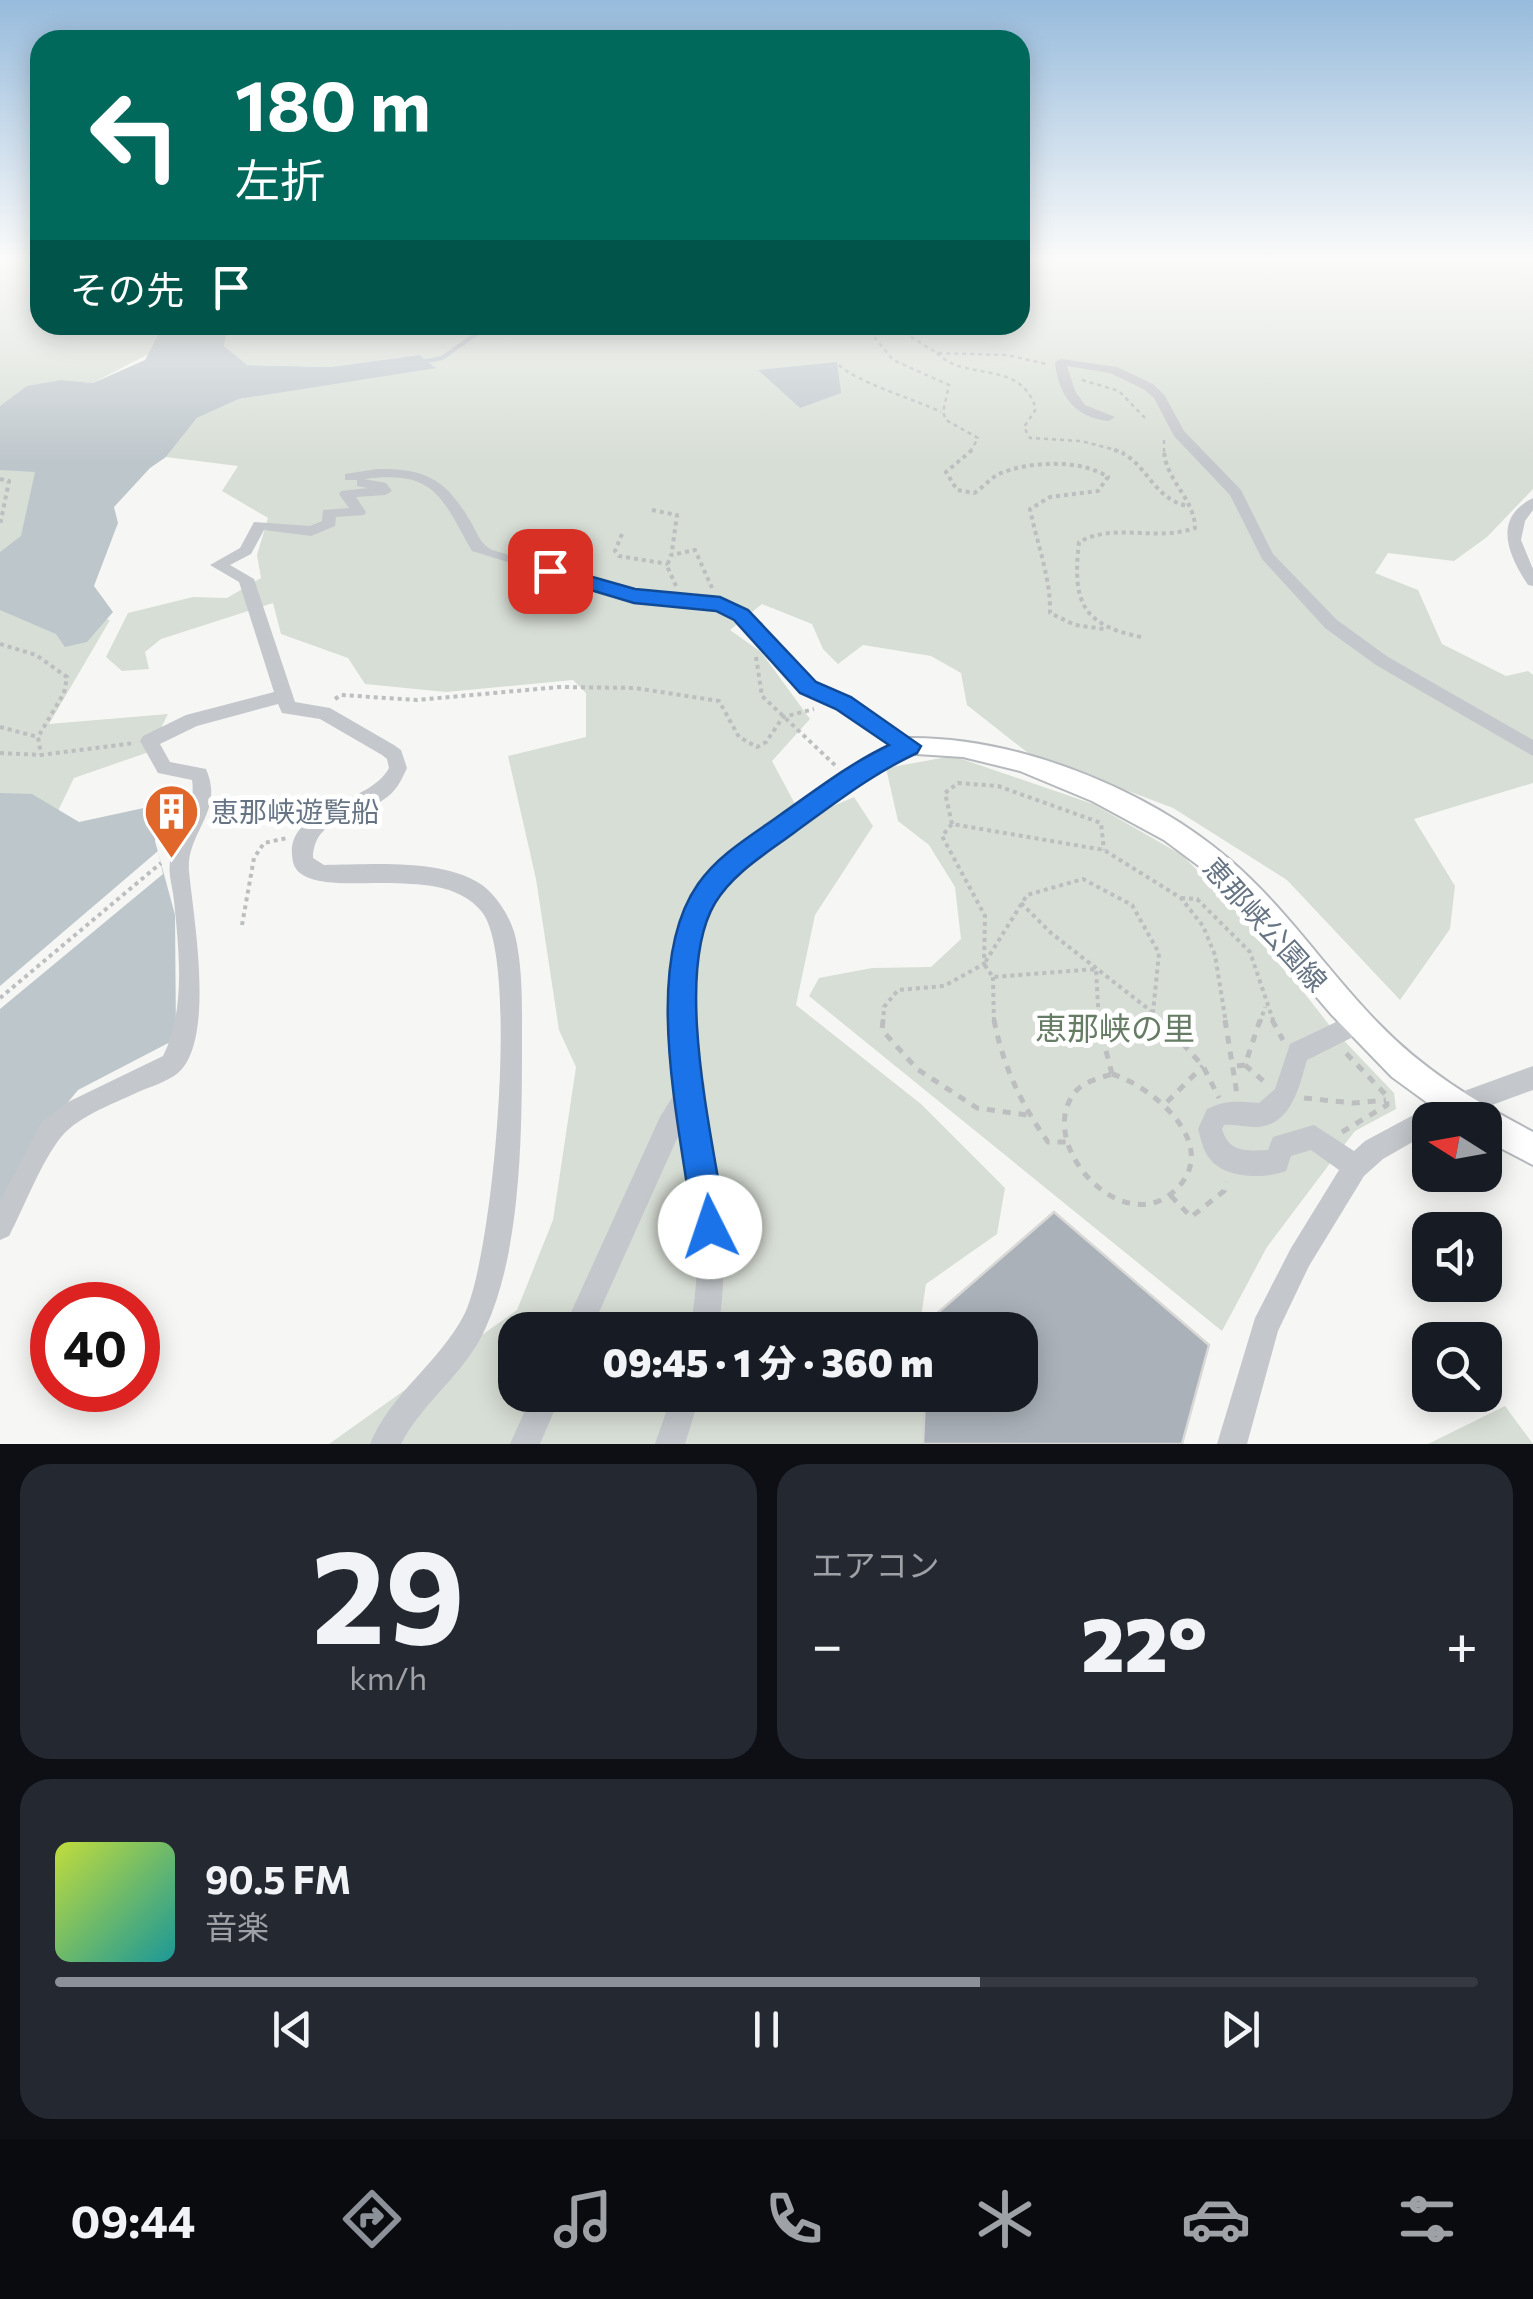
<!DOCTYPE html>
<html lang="ja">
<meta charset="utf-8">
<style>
:root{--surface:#171b24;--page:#242831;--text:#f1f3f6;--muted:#9ea1a6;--line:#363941;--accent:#8c9099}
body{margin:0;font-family:Commissioner,"Noto Sans JP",sans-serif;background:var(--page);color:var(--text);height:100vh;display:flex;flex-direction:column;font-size:38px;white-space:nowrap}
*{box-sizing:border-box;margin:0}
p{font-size:32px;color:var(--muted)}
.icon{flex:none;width:55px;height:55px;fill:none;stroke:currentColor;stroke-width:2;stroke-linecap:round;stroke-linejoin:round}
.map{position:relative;height:1444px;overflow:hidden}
.drawer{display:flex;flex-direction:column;gap:20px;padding:20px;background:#0d0f14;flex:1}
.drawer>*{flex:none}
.banner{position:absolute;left:30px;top:30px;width:1000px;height:305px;border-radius:30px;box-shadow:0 5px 25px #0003;background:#00695c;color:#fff;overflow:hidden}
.needle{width:65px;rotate:281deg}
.fabs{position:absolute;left:1412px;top:1102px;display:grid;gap:20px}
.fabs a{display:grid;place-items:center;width:90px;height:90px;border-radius:20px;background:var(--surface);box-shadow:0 5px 25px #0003;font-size:50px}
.speed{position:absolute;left:30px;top:1282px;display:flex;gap:20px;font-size:50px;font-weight:700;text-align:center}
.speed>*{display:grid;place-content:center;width:130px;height:130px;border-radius:50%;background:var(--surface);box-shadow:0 5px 25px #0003;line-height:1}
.speed .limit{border:15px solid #d22;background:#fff;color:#111}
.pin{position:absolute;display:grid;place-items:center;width:85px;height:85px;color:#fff;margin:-42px;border-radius:20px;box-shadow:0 5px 15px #0006}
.me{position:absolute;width:110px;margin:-55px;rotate:356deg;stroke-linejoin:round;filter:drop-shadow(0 0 8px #0008)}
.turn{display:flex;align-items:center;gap:35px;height:210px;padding:0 40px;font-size:45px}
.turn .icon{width:130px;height:130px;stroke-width:2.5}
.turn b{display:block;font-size:70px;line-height:85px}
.then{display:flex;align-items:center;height:95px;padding:0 40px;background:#0003;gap:20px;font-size:38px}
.big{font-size:75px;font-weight:800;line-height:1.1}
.drawer .card{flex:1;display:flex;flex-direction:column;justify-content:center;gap:15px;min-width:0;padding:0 35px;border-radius:30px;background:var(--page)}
.drawer .dial{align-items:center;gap:0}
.dial b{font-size:130px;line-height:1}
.song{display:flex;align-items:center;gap:30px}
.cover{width:120px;height:120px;border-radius:15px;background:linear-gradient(135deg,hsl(70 70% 55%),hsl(180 70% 35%))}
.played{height:10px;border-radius:5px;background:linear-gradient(90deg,var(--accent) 65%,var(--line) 65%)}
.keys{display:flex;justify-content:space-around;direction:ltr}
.heat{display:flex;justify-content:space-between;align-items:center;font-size:55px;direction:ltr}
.drawer .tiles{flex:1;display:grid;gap:20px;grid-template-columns:1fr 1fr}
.card:last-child{grid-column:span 2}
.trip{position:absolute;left:498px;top:1312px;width:540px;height:100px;border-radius:30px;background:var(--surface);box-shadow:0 5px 25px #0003;font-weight:800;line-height:100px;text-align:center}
.tabs{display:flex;height:160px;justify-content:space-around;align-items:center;background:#090b0e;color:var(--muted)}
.tabs .icon{width:70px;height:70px}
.tabs .on{color:var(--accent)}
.tabs b{font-size:45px;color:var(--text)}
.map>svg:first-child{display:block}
</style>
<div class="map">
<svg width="1533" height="1444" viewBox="0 0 1533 1444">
<rect width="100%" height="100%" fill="#f6f7f4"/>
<g fill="#d7ded5">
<polygon points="0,261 40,261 40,325 204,325 93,383 62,380 0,406"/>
<polygon points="1020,261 1533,261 1533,489 1487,537 1454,561 1388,553 1375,573 1418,590 1442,644 1506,676 1528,671 1533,675 1533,783 1414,819 1455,886 1450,929 1400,1000 1287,880 1173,808 1028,753 967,705 961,673 931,656 863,645 838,664 823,649 812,624 762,604 730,630 761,652 810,719 772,761 803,819 854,797 873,826 815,915 796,1005 921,1104 1005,1188 997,1234 926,1284 919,1330 515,1330 515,1395 922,1395 964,1444 329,1444 517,1310 553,1220 576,1067 559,1030 536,879 508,756 586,737 586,693 573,680 446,692 365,684 348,658 281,634 273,603 161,639 145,652 149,669 122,671 106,657 128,613 193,597 227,598 261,578 257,555 268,518 222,491 238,466 166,457 197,418 239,399 435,367 418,355 330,367 246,365 224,346 228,325 1020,325"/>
<polygon points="0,457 61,458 17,599 110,620 49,724 168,714 149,752 74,778 54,819 0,821"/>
<polygon points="953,756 1093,804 1182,855 1249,922 1330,1026 1394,1093 1396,1109 1355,1131 1328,1166 1267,1247 1222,1331 809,996 819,978 872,968 931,967 961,939 955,887 929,845 898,821 886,768"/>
<polygon points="1505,1406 1533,1444 1428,1444"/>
</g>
<g fill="#bdc6cb">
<polygon points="204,325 228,325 224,346 247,365 330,367 419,355 436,368 239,399 197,418 166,457 150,468 114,507 118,523 94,586 113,612 87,642 65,647 56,634 0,610 0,552 21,536 35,472 0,470 0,406 27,386 62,380 93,383 145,360 161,329 191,334"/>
<polygon points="837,362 841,393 800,408 758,370"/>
<polygon points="0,793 32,794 79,822 167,803 180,812 156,828 155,841 175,915 176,1039 78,1090 45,1130 0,1233"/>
</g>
<polygon fill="#f6f7f4" points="158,851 163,874 0,1009 0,986"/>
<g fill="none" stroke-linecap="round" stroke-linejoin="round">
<polyline stroke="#bdc6cb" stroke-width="4" points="421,362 442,358 482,330 571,333 648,325"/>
</g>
<polygon fill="#aab1b8" stroke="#d8d8d6" stroke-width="2.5" points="1054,1212 1209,1345 1182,1444 923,1444 925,1395 1020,1395 1020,1330 931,1330 933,1317"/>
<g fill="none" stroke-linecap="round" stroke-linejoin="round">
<defs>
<path id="major" d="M909,738c108,-1 239,51 321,122 56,48 97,111 148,163 45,47 98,79 155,109v33l-48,-25v-20h-34l-59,-43 -61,-63 -116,-136 -51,-38 -72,-39 -72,-30 -57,-14 -62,-4 -4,-6 4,-6z"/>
</defs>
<use href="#major" stroke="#b5b9bd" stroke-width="4"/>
<g stroke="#bcbec0" stroke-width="2.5" stroke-dasharray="4 4" stroke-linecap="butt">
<path d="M937,353c30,30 83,5 99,56l-12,18 6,11 51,3 43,11"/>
<path d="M839,365c17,17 75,34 102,47"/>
<polyline points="1082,380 1119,391 1146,419"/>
<polyline points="970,452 978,438 946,420 943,412 949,385 893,360 872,334 903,332 937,353 1007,355 1046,364"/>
<polyline points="1164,452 1164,439"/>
</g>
<g stroke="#bcbec0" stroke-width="4" stroke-dasharray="4 4" stroke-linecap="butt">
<path d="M972,450l-26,22 11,18 17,3c9,-5 16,-15 25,-19 29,-13 83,-15 109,3l-10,14 -48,6 -20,12c7,35 21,69 20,104l25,12 29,4"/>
<path d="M1114,450c32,8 37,49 74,56"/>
<polyline points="0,479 9,481 0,525"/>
<polyline points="652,510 677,515 672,551"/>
<polyline points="622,534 615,551 619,556 668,564"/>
<polyline points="676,586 667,566 671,555 695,550 712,588"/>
<path d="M1141,637c-59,-12 -69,-35 -62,-95 37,-20 77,0 116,-14 0,-29 -30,-48 -31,-78"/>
<polyline points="0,644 36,655 67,677 64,693 38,737"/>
<polyline points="756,657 762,696 838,768"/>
<polyline points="335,699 341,695 417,700 560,687 635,688 719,701 739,737 757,747 766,742 783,717 814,709"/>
<polyline points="0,727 38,737 41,755"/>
<polyline points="0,753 41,755 134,743"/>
<polyline points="952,824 945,793 958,783 998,786 1101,823 1104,850"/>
<polyline points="1181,898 1197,899 1250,952 1274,1023"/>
<polyline points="1021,903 1051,933 1151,1011"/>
<polyline points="242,925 254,858 264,843 287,838"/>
<polyline points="993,977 994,1023"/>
<polyline points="0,998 161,863"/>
<polyline points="883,1023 884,1007 898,990 944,986 984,964 985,916 942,836 952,824 1104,850 1181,898 1203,926 1215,955 1226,1023"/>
<polyline points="1099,1023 1096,969 993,977 984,964 1027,895 1083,879 1132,905 1159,953 1153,1012 1163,1023"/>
<polyline points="1260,1023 1265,1007"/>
</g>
<g stroke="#bcbec0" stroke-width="5" stroke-dasharray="8 8" stroke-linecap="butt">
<polyline points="883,1020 882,1030 917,1069 977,1108 1027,1115"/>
<path d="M994,1020c9,46 27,84 54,122h18"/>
<polyline points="1098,1020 1112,1074"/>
<polyline points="1161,1020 1203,1066 1219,1098"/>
<polyline points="1225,1020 1237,1094"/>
<polyline points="1272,1020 1283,1040"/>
<polyline points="1245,1065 1268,1085"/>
<polyline points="1237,1066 1245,1065 1260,1020"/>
<path d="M1112,1074c42,13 114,74 60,119 -54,45 -140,-54 -95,-103 8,-9 24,-12 35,-16z"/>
<polyline points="1304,1098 1353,1103 1386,1100"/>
<polyline points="1167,1102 1203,1066"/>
<polyline points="1342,1132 1387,1105 1386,1095 1343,1050"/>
<polyline points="1171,1196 1191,1217 1224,1191 1226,1182"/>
</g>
<g fill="#c4c7cb" fill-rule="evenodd">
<path d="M1061,359l56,8 36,17 12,12 19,35 57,59 32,64 64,66 51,37 145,83v16l-157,-91 -51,-37 -63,-69 -32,-64 -56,-59 -20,-38 -9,-8 -35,-17 -43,-7 8,25 10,14 30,12 -6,4c-34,-3 -51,-26 -54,-59z"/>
<path d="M377,469c51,-1 71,12 96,57 6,11 8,18 19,24l142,41 92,9 21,11 67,72 36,15 65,44 3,5 -3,5c-58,28 -181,103 -208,161 -14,30 -16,65 -15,98 1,25 3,51 13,74l-3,6c15,80 30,157 16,239h-28c13,-70 7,-138 -6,-207l-93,207h-28l97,-213 18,-29 -7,-60 -1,-41 5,-40 15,-44 23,-34 23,-22 103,-71 55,-30 -56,-38 -36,-15 -67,-74 -18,-10 -83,-8 -162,-50c-31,-54 -36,-81 -108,-72l22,4 6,8 -7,4 -29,2 10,15 -2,3 -28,2 -1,9 -24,10 -47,-6 -13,24 -21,11 24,14 41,123 35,6 64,37 7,5 6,18c-6,13 -11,24 -24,32 -27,19 -69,17 -70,58l11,7c46,0 126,-8 163,24 13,12 23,29 28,46 8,33 7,72 7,106 0,87 0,207 -36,286 -19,45 -63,74 -85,117h-31c21,-51 69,-81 94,-129 29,-56 56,-355 18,-403 -23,-29 -64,-28 -98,-29 -22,-1 -85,7 -91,-21 -12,-56 76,-56 96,-94l-2,-9 -5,-4 -62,-36 -38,-6 -4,-9 -81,22 -37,18 10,18 36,7c19,43 -20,63 -17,102 4,44 27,169 -11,202 -11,9 -29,14 -42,20 -25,12 -61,24 -78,48 -20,28 -33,64 -49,95l-9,4v-39l42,-80 26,-19 95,-46c23,-45 16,-106 11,-155 -1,-13 -6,-26 -4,-39 4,-30 27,-50 22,-82l-34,-7 -18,-32 3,-5 43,-21 88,-23 -35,-110 -29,-17 30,-17 14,-26 56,4 12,-5 1,-11 26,-2 -10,-14 2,-3 27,-3 -11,-2v-6h-12v-6z"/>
<path d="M1533,498v12l-8,11 -4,19 12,29v17l-5,-1c-20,-30 -36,-67 5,-87z"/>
<path d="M1355,1013l8,3 3,8 -3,8 -56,28c-7,23 -14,60 -43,66 -12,3 -28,-2 -40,-1l-2,4c7,24 25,22 46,21l5,-13 41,-12 40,26 11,-10 80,-43 88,-32v24l-82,30h-21v12l-47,27 -19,17 -55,90 -31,65 -31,113h-30l38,-126 36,-70 48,-78 -28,-20 -20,6 -5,15c-21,8 -61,8 -76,-12 -7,-8 -9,-20 -12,-30l9,-20c18,-9 31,-8 52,-6l16,-14 15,-45z"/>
<polygon points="532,1395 561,1395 540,1444 510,1444"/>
<polygon points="672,1395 700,1395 685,1444 655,1444"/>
</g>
<use href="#major" fill="#fff" fill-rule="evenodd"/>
</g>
<linearGradient id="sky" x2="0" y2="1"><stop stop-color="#97bbdc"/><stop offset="0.56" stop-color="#fbfbfa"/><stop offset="1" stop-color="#fbfbfa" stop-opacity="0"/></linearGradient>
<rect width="1533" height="464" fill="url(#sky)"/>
<path fill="#1a73e8" stroke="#114b97" stroke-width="2.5" d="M550,565l85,24 85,8 28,13 68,72 35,15 70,49 -4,7c-45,21 -82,50 -122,79 -28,21 -61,40 -80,71 -43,73 -1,239 11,324l-4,12 -12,5 -12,-5 -5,-12c-12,-98 -53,-260 5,-343 21,-30 53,-48 82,-69 36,-25 69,-51 109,-70l-53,-36 -36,-16 -66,-73 -18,-9 -82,-8 -90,-27v-9z"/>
<defs>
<symbol id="building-pin" viewBox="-11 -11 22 30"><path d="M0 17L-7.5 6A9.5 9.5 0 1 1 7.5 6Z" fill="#e1662a" stroke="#fff"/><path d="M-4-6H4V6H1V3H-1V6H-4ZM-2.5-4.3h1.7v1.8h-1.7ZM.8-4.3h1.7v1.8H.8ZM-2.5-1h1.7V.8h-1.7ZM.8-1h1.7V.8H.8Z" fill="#fff"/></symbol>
</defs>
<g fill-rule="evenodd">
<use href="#building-pin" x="140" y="780" width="63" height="86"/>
</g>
<g text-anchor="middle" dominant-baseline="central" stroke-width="10" stroke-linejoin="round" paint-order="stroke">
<g font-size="28" fill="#667484" stroke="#fff" text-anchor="start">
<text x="211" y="811">恵那峡遊覧船</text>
</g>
<g font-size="28" fill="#667484" stroke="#fff">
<text transform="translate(1266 924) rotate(48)">恵那峡公園線</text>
</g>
<g font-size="32" fill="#677c65" stroke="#fff">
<text x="1115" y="1027">恵那峡の里</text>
</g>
</g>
</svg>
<div class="fabs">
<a><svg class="needle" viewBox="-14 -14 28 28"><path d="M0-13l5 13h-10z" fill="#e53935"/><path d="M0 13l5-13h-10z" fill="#9ea1a6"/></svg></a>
<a><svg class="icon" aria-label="sound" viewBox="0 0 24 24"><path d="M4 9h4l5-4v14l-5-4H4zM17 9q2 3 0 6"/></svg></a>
<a><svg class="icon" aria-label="search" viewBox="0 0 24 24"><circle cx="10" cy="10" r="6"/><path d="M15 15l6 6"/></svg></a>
</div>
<div class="speed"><div class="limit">40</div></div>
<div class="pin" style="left:550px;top:571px;background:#d93025"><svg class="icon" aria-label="arrive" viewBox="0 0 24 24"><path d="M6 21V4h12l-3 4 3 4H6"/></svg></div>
<svg class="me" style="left:710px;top:1227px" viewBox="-20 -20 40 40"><circle r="19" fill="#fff"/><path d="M0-13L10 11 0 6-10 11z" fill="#1a73e8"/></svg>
<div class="trip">09:45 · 1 分 · 360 m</div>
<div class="banner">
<div class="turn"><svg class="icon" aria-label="left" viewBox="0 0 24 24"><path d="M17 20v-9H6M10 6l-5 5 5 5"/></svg><div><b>180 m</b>左折</div></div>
<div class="then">その先<svg class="icon" aria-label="arrive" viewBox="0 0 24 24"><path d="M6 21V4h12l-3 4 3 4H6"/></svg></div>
</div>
</div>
<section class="drawer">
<div class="tiles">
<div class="card dial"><b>29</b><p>km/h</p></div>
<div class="card"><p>エアコン</p>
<div class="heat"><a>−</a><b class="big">22°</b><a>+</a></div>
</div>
<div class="card">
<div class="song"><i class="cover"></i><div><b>90.5 FM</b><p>音楽</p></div></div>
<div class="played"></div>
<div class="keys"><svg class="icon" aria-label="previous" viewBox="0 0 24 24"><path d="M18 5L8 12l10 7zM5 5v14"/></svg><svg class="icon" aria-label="pause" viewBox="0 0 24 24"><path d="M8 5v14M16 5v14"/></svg><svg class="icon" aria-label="next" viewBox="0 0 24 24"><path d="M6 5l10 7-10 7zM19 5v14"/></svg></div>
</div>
</div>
</section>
<nav class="tabs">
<b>09:44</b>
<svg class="icon on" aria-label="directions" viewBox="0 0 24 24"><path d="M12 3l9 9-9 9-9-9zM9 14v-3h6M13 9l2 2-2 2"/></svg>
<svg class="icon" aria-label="music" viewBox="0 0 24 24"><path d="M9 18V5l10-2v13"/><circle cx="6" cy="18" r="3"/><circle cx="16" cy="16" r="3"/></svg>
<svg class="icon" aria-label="phone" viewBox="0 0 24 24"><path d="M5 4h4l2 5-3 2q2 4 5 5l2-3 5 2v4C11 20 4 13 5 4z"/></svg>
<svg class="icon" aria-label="climate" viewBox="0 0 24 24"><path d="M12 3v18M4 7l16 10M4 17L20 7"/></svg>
<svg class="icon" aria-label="car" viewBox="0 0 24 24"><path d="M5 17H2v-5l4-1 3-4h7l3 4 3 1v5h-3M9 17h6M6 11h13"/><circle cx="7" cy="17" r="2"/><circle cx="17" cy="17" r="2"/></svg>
<svg class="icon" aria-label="filters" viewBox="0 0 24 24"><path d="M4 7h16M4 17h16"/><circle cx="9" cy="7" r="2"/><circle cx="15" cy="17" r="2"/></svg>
</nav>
